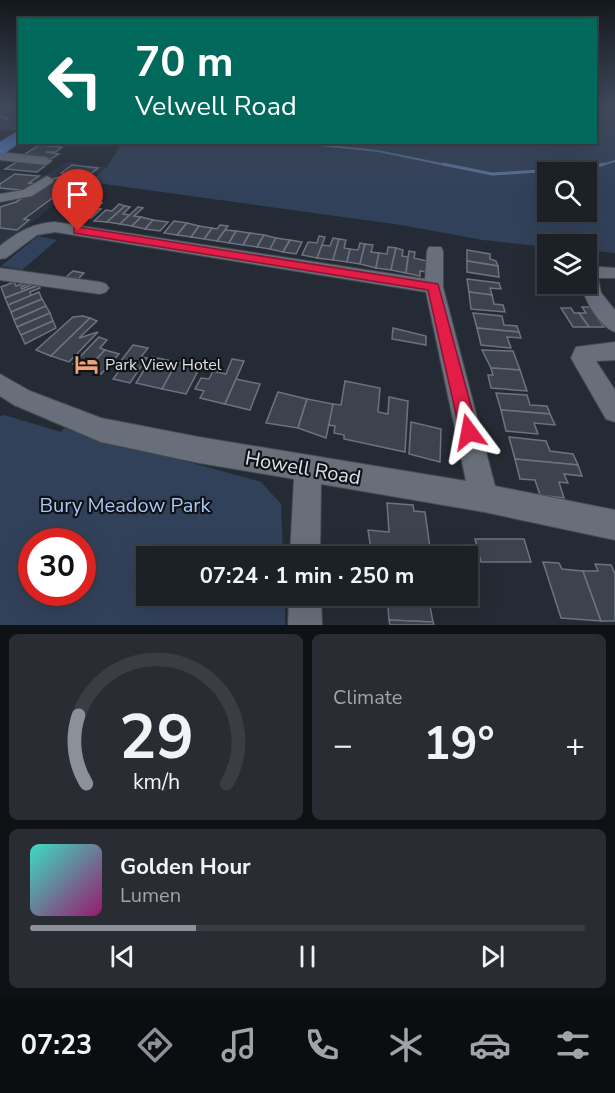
<!DOCTYPE html>
<meta charset="utf-8">
<style>
:root{--surface:#1c2027;--page:#292d33;--text:#f1f3f6;--muted:#a0a3a7;--line:#3a3e44;--accent:#8c9099}
body{margin:0;font-family:"Nunito Sans",sans-serif;background:var(--page);color:var(--text);height:100vh;display:flex;flex-direction:column;font-size:22px;white-space:nowrap}
*{box-sizing:border-box;margin:0}
p{font-size:20px;color:var(--muted)}
.icon{flex:none;width:33px;height:33px;fill:none;stroke:currentColor;stroke-width:2;stroke-linecap:round;stroke-linejoin:round}
.map{position:relative;height:625px;overflow:hidden}
.side{display:flex;flex-direction:column;gap:9px;padding:9px;background:#0f1215;flex:1}
.side>*{flex:none}
.hud{position:absolute;left:18px;top:18px;width:579px;height:126px;border-radius:0px;box-shadow:0 6px 24px #0002,0 0 0 2px var(--line);background:#00695c;color:#fff;overflow:hidden}
.fabs{position:absolute;left:537px;top:162px;display:grid;gap:12px}
.fabs a{display:grid;place-items:center;width:60px;height:60px;border-radius:0px;background:var(--surface);box-shadow:0 6px 24px #0002,0 0 0 2px var(--line);font-size:30px}
.speed{position:absolute;left:18px;top:528px;display:flex;gap:12px;font-size:30px;font-weight:700;text-align:center}
.speed>*{display:grid;place-content:center;width:78px;height:78px;border-radius:50%;background:var(--surface);box-shadow:0 6px 24px #0002,0 0 0 2px var(--line);line-height:1}
.speed .limit{border:9px solid #d22;background:#fff;color:#111}
.pin{position:absolute;display:grid;place-items:center;width:51px;height:51px;color:#fff;margin:-62px -26px;border-radius:50% 50% 50% 0;rotate:-45deg;box-shadow:0 0 6px #0007}
.pin .icon{rotate:45deg}
.me{position:absolute;width:66px;margin:-33px;rotate:347deg;stroke-linejoin:round;filter:drop-shadow(0 0 4px #0008)}
.turn{display:flex;align-items:center;gap:21px;height:126px;padding:0 18px;font-size:27px}
.turn .icon{width:78px;height:78px;stroke-width:2.5}
.turn b{display:block;font-size:42px;line-height:51px}
.big{font-size:45px;font-weight:700;line-height:1.1}
.side .card{flex:1;display:flex;flex-direction:column;justify-content:center;gap:9px;min-width:0;padding:0 21px;border-radius:9px;background:var(--page)}
.side .dial{align-items:center;gap:0}
.dial svg{height:156px;overflow:visible;fill:none;stroke:var(--line);stroke-width:7;stroke-linecap:round;text-anchor:middle}
.dial text{fill:var(--text);stroke:none}
.song{display:flex;align-items:center;gap:18px}
.cover{width:72px;height:72px;border-radius:9px;background:linear-gradient(135deg,hsl(170 70% 55%),hsl(320 70% 35%))}
.played{height:6px;border-radius:3px;background:linear-gradient(90deg,var(--accent) 30%,var(--line) 30%)}
.keys{display:flex;justify-content:space-around;direction:ltr}
.heat{display:flex;justify-content:space-between;align-items:center;font-size:33px;direction:ltr}
.side .tiles{flex:1;display:grid;gap:9px;grid-template-columns:1fr 1fr}
.card:last-child{grid-column:span 2}
.trip{position:absolute;left:136px;top:546px;width:342px;height:60px;border-radius:0px;background:var(--surface);box-shadow:0 6px 24px #0002,0 0 0 2px var(--line);font-weight:700;line-height:60px;text-align:center}
.dock{display:flex;height:96px;justify-content:space-around;align-items:center;background:#0b0d10;color:var(--muted)}
.dock .icon{width:42px;height:42px}
.dock .on{color:var(--accent)}
.dock b{font-size:27px;color:var(--text)}
.map>svg:first-child{display:block}
</style>
<div class="map">
<svg width="615" height="625" viewBox="0 0 615 625">
<rect width="100%" height="100%" fill="#252b34"/>
<polygon fill="#2b3442" points="68,162 107,167 90,182 83,181 0,249 0,171 44,176"/>
<g fill="#32415a" fill-rule="evenodd">
<polygon points="19,106 19,130 0,130 0,108"/>
<path d="M596,106h19v147l-28,-3 -1,-6h-38l-1,3 -64,-7 -82,-15 -311,-43 17,-15 13,-21 -36,-3 512,-1zM548,172h38v40h-38z"/>
<polygon points="38,236 57,240 22,270 1,266"/>
<path d="M4,415l57,17 3,-4 55,19 59,12 83,23 20,22 2,52h-136v40h138v29h-285v-209zM32,542h50v50h-50z"/>
</g>
<g fill="none" stroke-linecap="round" stroke-linejoin="round">
<g stroke="#60769b" stroke-width="2">
<polyline points="0,116 7,119"/>
<polyline points="290,142 378,151 451,166"/>
<polyline points="598,166 615,161"/>
</g>
<polyline stroke="#60769b" stroke-width="3" points="443,164 492,174 590,168 604,164"/>
</g>
<g fill="#3d434e" stroke="#6c737f" stroke-width="1.5">
<polygon points="39,145 62,147 56,152 46,152 59,154 51,159 22,156"/>
<polygon points="20,160 50,162 37,172 5,169"/>
<polygon points="72,165 98,168 79,183 73,183 24,219 29,220 17,230 0,228 0,207 16,202 52,179 68,175 61,173"/>
<polygon points="15,174 39,176 29,183 38,184 29,191 0,188 0,184"/>
<polygon points="91,200 97,202 78,218 70,217 72,215 66,214 76,206 83,207"/>
<polygon points="97,202 102,203 96,208 101,209 91,218 78,218"/>
<polygon points="119,204 125,206 107,222 94,221 106,210 112,211"/>
<polygon points="125,206 130,207 123,214 130,215 120,224 107,222"/>
<polygon points="138,207 143,208 134,216 141,217 132,226 120,224"/>
<polygon points="141,217 153,220 145,229 132,226"/>
<polygon points="153,220 168,222 160,231 145,229"/>
<polygon points="174,221 187,223 177,235 164,233"/>
<polygon points="187,223 199,226 191,237 177,235"/>
<polygon points="220,225 228,226 217,241 204,239 212,228 217,229"/>
<polygon points="199,226 212,228 204,239 191,237"/>
<polygon points="225,230 236,231 229,243 217,241"/>
<polygon points="236,231 250,233 243,245 229,243"/>
<polygon points="250,233 264,235 257,247 243,245"/>
<polygon points="264,235 276,238 270,249 257,247"/>
<polygon points="319,236 325,237 317,258 302,255 308,242 317,243"/>
<polygon points="276,238 290,240 283,252 270,249"/>
<polygon points="333,238 339,239 333,260 317,258 322,245 330,246"/>
<polygon points="339,239 346,240 344,248 350,249 347,262 333,260"/>
<polygon points="290,240 302,242 296,254 283,252"/>
<polygon points="360,243 365,244 360,264 347,262 350,249 358,250"/>
<polygon points="365,244 373,245 371,252 379,253 376,268 360,264"/>
<polygon points="388,247 396,248 391,270 376,268 379,253 387,254"/>
<polygon points="396,248 403,250 402,256 408,257 406,273 391,270"/>
<polygon points="467,250 490,254 490,259 496,261 498,266 467,261"/>
<polygon points="409,251 415,252 414,258 427,261 426,272 420,271 420,276 406,273"/>
<polygon points="467,261 498,266 499,277 467,272"/>
<polygon points="73,271 84,273 77,280 66,277"/>
<polygon points="467,279 499,283 501,289 490,288 492,295 469,292"/>
<polygon points="29,281 30,283 21,287 22,289 37,282 39,285 5,298 1,287 14,282 16,286"/>
<polygon points="39,285 40,288 30,292 31,296 8,305 5,298"/>
<polygon points="39,292 42,299 11,312 8,305"/>
<polygon points="469,292 492,295 494,304 503,305 505,312 471,309"/>
<polygon points="42,299 46,306 14,320 11,312"/>
<polygon points="46,306 50,313 17,327 14,320"/>
<polygon points="582,307 590,307 604,327 589,327 579,313 586,313"/>
<polygon points="561,308 571,308 574,313 579,313 589,327 573,327"/>
<polygon points="50,313 53,321 21,335 17,327"/>
<polygon points="473,313 502,316 504,325 517,326 519,332 477,328"/>
<polygon points="83,316 90,318 51,356 36,350 73,317"/>
<polygon points="90,318 97,321 79,338 98,332 69,362 51,356"/>
<polygon points="53,321 56,328 25,344 21,335"/>
<polygon points="393,328 426,336 426,345 392,339"/>
<polygon points="477,328 519,332 521,338 507,337 511,348 481,345"/>
<polygon points="99,337 107,340 100,348 105,350 87,369 73,364"/>
<polygon points="133,345 148,348 141,357 147,358 130,383 113,379 125,363 120,362"/>
<polygon points="105,350 119,354 101,374 87,369"/>
<polygon points="482,350 513,351 520,370 491,368"/>
<polygon points="152,357 177,362 162,389 136,383"/>
<polygon points="232,359 244,361 225,404 200,398 204,391 195,389 201,378 209,379 213,371 226,374"/>
<polygon points="177,362 200,367 186,394 162,389"/>
<polygon points="491,368 520,370 527,391 491,388 488,375 493,375"/>
<polygon points="236,379 260,384 250,410 225,404"/>
<polygon points="345,381 380,388 378,412 388,414 389,397 408,401 405,452 344,439 344,435 334,433 335,426 328,425 333,404 341,405"/>
<polygon points="278,392 307,399 298,428 266,423"/>
<polygon points="496,393 527,395 530,405 547,406 550,414 501,410"/>
<polygon points="307,399 333,404 326,438 298,428"/>
<polygon points="501,410 550,414 555,425 534,423 538,434 506,431"/>
<polygon points="411,422 441,429 440,462 409,454"/>
<polygon points="509,437 546,441 550,451 573,454 578,465 515,459"/>
<polygon points="515,459 578,465 582,476 564,474 568,483 559,482 564,498 540,495 535,480 520,479"/>
<polygon points="387,503 413,505 414,511 425,512 430,548 438,548 439,556 372,556 368,530 389,532"/>
<polygon points="475,539 524,539 531,562 481,562"/>
<polygon points="543,562 559,563 562,569 583,571 601,621 561,618"/>
<polygon points="595,564 611,565 615,574 615,621 601,621 583,571 598,571"/>
<polygon points="375,596 428,596 433,622 389,620 388,607 375,606"/>
<polygon points="389,620 433,622 434,625 390,625"/>
</g>
<g fill="none" stroke-linecap="round" stroke-linejoin="round">
<defs>
<g id="minor">
<polygon points="0,152 46,157 52,161 46,165 0,160"/>
<polygon points="47,176 54,180 52,183 32,196 0,202 0,194 23,190"/>
<path d="M55,222l370,57 2,-28 2,-4h12l2,4v36l52,199 120,24v30l-131,-28 -163,-28 -1,72h-30l4,-77 -95,-16 -98,-21 -87,-37 -14,-9v-22l30,17 71,27 98,19 267,44 -40,-189 -371,-60 -18,3 -31,23 -6,1v-13c17,-14 33,-23 55,-24z"/>
<path d="M586,266l29,2v10h-17l3,15 14,17v22c-15,-5 -32,-33 -33,-48h4z"/>
<polygon points="0,268 100,282 106,284 109,288 106,292 100,294 0,280"/>
<polygon points="615,342 615,360 596,361 615,390 615,422 606,419 571,358 576,347"/>
<polygon points="289,596 321,596 322,625 288,625"/>
</g>
<polygon id="major" points="20,130 20,142 5,153 0,155 0,142"/>
</defs>
<use href="#minor" stroke="#444951" stroke-width="2"/>
<use href="#major" stroke="#444951" stroke-width="2"/>
<use href="#minor" fill="#686f7a" fill-rule="evenodd"/>
<use href="#major" fill="#557dc2" fill-rule="evenodd"/>
</g>
<linearGradient id="sky" x2="0" y2="1"><stop stop-color="#14181d"/><stop offset="0.55" stop-color="#404a5c"/><stop offset="1" stop-color="#404a5c" stop-opacity="0"/></linearGradient>
<rect width="615" height="193" fill="url(#sky)"/>
<polygon fill="#e11d48" stroke="#92132f" stroke-width="1.5" points="78,227 438,284 478,432 475,438 469,441 463,438 460,432 428,290 74,233 74,228"/>
<defs>
<symbol id="hotel-bare" viewBox="-9 -9 18 18"><path d="M-6-4.5h1.5V1H6V5H4.5V3h-9V5H-6ZM-4 0a1.8 1.8 0 1 1 3.6 0ZM.5 0V-2.5h3Q6-2.5 6 0Z" fill="#efa377" stroke="#101317" stroke-width="2.5" paint-order="stroke"/></symbol>
</defs>
<g fill-rule="evenodd">
<use href="#hotel-bare" x="70" y="348" width="33" height="33"/>
</g>
<g text-anchor="middle" dominant-baseline="central" stroke-width="4.5" stroke-linejoin="round" paint-order="stroke">
<g font-size="16" fill="#dde1e7" stroke="#101317" text-anchor="start">
<text x="105" y="365">Park View Hotel</text>
</g>
<g font-size="20" fill="#dde1e7" stroke="#101317">
<text transform="translate(303 468) rotate(10)">Howell Road</text>
</g>
<g font-size="20" fill="#aac7f6" stroke="#101317">
<text x="125" y="505">Bury Meadow Park</text>
</g>
</g>
</svg>
<div class="fabs">
<a><svg class="icon" aria-label="search" viewBox="0 0 24 24"><circle cx="10" cy="10" r="6"/><path d="M15 15l6 6"/></svg></a>
<a><svg class="icon" aria-label="layers" viewBox="0 0 24 24"><path d="M12 4l9 5-9 5-9-5zM3 14l9 5 9-5"/></svg></a>
</div>
<div class="speed"><div class="limit">30</div></div>
<div class="pin" style="left:78px;top:231px;background:#d93025"><svg class="icon" aria-label="arrive" viewBox="0 0 24 24"><path d="M6 21V4h12l-3 4 3 4H6"/></svg></div>
<svg class="me" style="left:469px;top:432px" viewBox="-20 -20 40 40"><path d="M0-17L14 15 0 8-14 15z" fill="#e11d48" stroke="#fff" stroke-width="4"/></svg>
<div class="trip">07:24 · 1 min · 250 m</div>
<div class="hud">
<div class="turn"><svg class="icon" aria-label="left" viewBox="0 0 24 24"><path d="M17 20v-9H6M10 6l-5 5 5 5"/></svg><div><b>70 m</b>Velwell Road</div></div>
</div>
</div>
<section class="side">
<div class="tiles">
<div class="card dial"><svg viewBox="0 0 100 80">
<path d="M14 69A42 42 0 1 1 86 69"/>
<path d="M14 69A42 42 0 0 1 10 34" stroke="#8c9099"/>
<text x="50" y="56" font-size="32" font-weight="700">29</text>
<text x="50" y="72" font-size="11">km/h</text>
</svg></div>
<div class="card"><p>Climate</p>
<div class="heat"><a>−</a><b class="big">19°</b><a>+</a></div>
</div>
<div class="card">
<div class="song"><i class="cover"></i><div><b>Golden Hour</b><p>Lumen</p></div></div>
<div class="played"></div>
<div class="keys"><svg class="icon" aria-label="previous" viewBox="0 0 24 24"><path d="M18 5L8 12l10 7zM5 5v14"/></svg><svg class="icon" aria-label="pause" viewBox="0 0 24 24"><path d="M8 5v14M16 5v14"/></svg><svg class="icon" aria-label="next" viewBox="0 0 24 24"><path d="M6 5l10 7-10 7zM19 5v14"/></svg></div>
</div>
</div>
</section>
<nav class="dock">
<b>07:23</b>
<svg class="icon on" aria-label="directions" viewBox="0 0 24 24"><path d="M12 3l9 9-9 9-9-9zM9 14v-3h6M13 9l2 2-2 2"/></svg>
<svg class="icon" aria-label="music" viewBox="0 0 24 24"><path d="M9 18V5l10-2v13"/><circle cx="6" cy="18" r="3"/><circle cx="16" cy="16" r="3"/></svg>
<svg class="icon" aria-label="phone" viewBox="0 0 24 24"><path d="M5 4h4l2 5-3 2q2 4 5 5l2-3 5 2v4C11 20 4 13 5 4z"/></svg>
<svg class="icon" aria-label="climate" viewBox="0 0 24 24"><path d="M12 3v18M4 7l16 10M4 17L20 7"/></svg>
<svg class="icon" aria-label="car" viewBox="0 0 24 24"><path d="M5 17H2v-5l4-1 3-4h7l3 4 3 1v5h-3M9 17h6M6 11h13"/><circle cx="7" cy="17" r="2"/><circle cx="17" cy="17" r="2"/></svg>
<svg class="icon" aria-label="filters" viewBox="0 0 24 24"><path d="M4 7h16M4 17h16"/><circle cx="9" cy="7" r="2"/><circle cx="15" cy="17" r="2"/></svg>
</nav>
